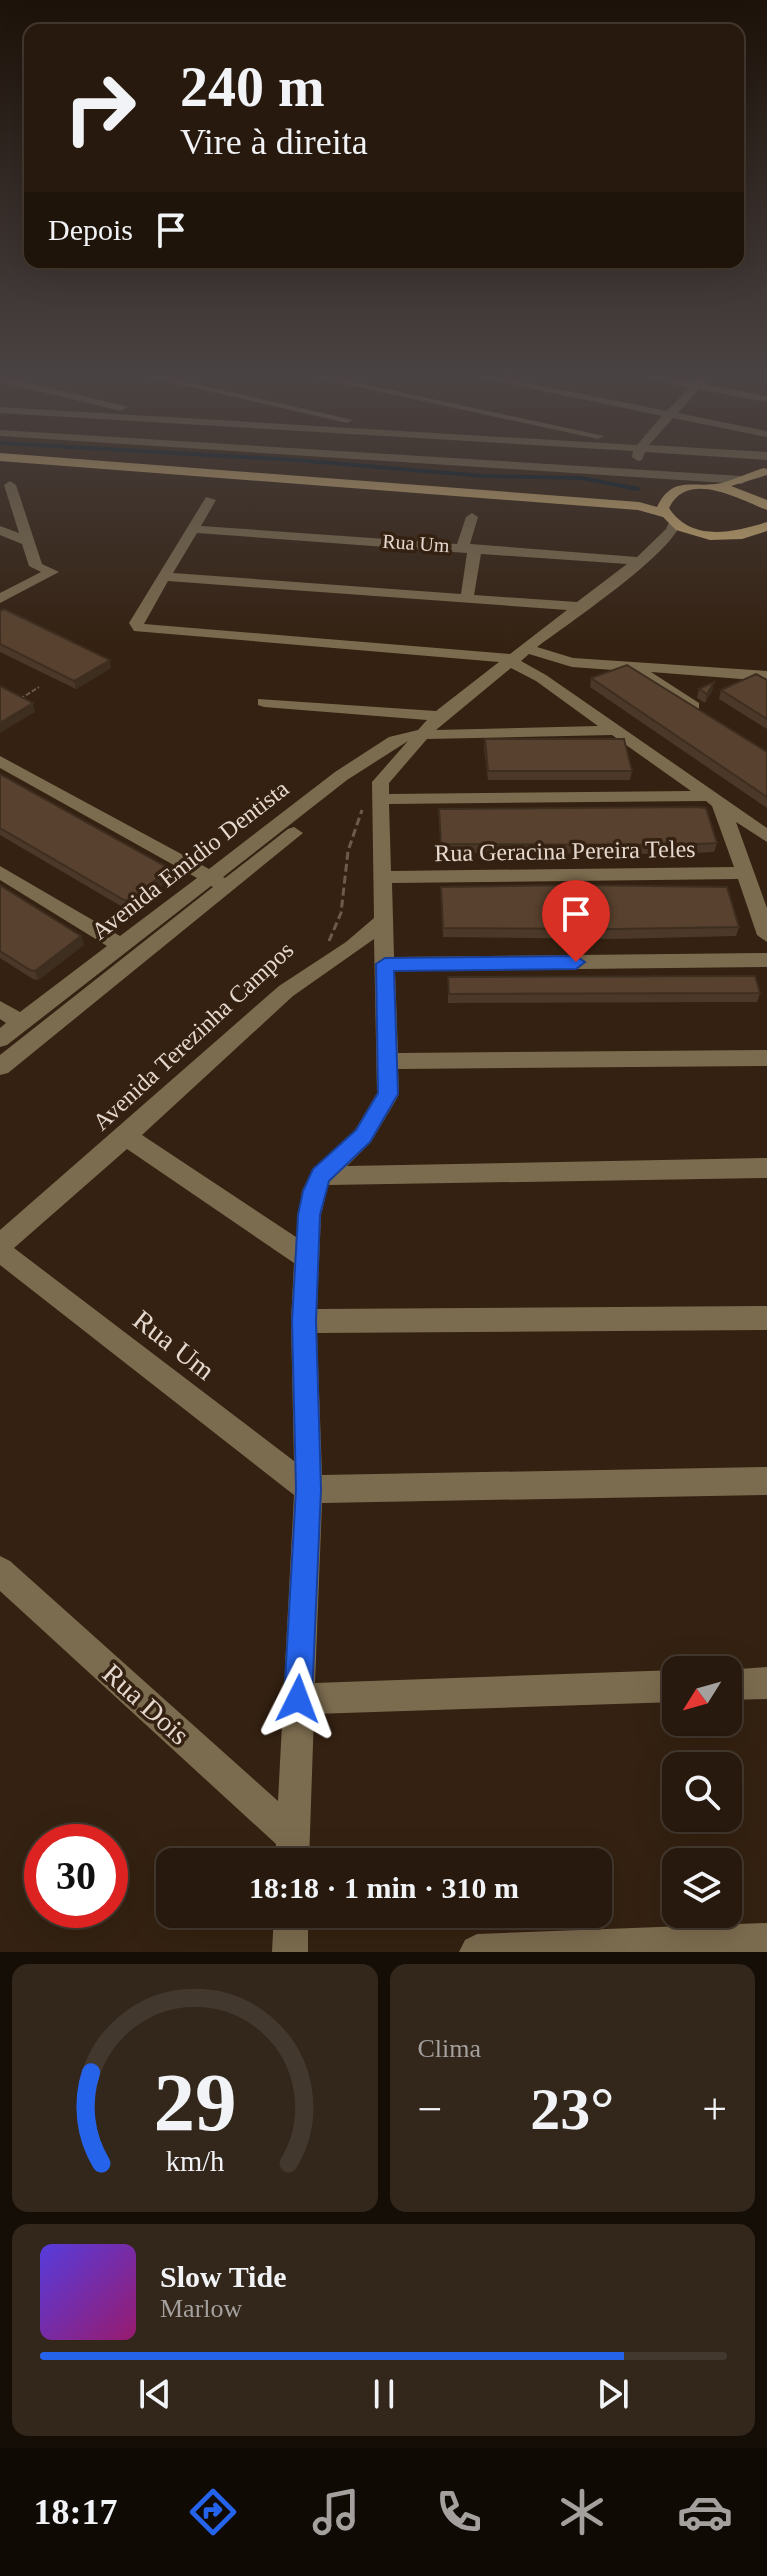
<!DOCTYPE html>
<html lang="pt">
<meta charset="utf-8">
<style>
:root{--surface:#27190d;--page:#33261b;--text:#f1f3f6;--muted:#a4a09d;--line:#43382e;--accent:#2563eb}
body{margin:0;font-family:"Times New Roman",serif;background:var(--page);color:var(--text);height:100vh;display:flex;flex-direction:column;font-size:30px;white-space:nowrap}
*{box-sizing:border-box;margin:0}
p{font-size:26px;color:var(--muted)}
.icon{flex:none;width:44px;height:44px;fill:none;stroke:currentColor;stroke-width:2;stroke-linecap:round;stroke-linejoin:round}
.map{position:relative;height:1952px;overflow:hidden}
.drawer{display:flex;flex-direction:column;gap:12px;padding:12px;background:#150e07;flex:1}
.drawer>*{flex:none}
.hud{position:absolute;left:24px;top:24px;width:720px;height:244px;border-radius:16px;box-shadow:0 8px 32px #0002,0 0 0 2px var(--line);background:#27190d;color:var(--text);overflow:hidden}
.needle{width:52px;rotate:233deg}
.controls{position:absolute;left:662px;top:1656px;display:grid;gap:16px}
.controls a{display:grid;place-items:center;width:80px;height:80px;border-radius:16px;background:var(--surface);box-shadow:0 8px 32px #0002,0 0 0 2px var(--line);font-size:40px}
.speed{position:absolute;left:24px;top:1824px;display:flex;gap:16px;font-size:40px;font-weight:700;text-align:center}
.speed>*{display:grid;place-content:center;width:104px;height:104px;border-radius:50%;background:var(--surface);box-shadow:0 8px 32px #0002,0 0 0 2px var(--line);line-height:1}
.speed .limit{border:12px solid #d22;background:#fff;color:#111}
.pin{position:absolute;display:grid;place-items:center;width:68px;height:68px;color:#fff;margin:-82px -34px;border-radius:50% 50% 50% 0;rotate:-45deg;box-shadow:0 0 8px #0007}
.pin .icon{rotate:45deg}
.me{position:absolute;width:88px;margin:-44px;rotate:3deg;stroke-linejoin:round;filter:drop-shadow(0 0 6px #0008)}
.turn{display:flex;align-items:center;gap:28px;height:168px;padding:0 24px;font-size:36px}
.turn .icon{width:104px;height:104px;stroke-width:2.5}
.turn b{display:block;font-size:56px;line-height:68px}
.then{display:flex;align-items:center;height:76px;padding:0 24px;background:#0003;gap:16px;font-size:30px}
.big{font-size:60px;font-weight:700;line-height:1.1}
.drawer .widget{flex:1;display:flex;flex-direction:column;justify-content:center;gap:12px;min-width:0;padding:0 28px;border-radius:16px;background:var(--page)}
.drawer .dial{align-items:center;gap:0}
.dial svg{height:208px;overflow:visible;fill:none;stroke:var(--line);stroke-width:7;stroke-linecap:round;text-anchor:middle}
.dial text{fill:var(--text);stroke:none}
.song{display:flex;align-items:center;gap:24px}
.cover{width:96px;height:96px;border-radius:12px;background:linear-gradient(135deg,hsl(250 70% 55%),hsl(320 70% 35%))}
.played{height:8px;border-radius:4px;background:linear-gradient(90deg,var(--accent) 85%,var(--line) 85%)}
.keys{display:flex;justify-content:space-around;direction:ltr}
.heat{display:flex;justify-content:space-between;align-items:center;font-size:44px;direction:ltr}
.drawer .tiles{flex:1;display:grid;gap:12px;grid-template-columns:1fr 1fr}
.widget:last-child{grid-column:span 2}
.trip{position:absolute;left:156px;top:1848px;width:456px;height:80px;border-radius:16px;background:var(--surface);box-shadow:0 8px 32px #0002,0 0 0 2px var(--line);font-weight:700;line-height:80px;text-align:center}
.menu{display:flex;height:128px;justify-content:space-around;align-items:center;background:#100a05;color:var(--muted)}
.menu .icon{width:56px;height:56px}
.menu .active{color:var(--accent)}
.menu b{font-size:36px;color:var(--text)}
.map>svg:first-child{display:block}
</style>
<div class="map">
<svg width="767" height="1952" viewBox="0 0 767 1952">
<rect width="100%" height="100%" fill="#342111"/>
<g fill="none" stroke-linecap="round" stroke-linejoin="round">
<polyline stroke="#001928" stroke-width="4" points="0,443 296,460 483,476 581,478 638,489"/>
<polyline stroke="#6c5b4d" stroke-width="2" stroke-dasharray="5 2" stroke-linecap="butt" points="20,699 39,687"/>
<polyline stroke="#6c5b4d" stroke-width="3" stroke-dasharray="8 4" stroke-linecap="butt" points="329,941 341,913 348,851 362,810"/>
<g fill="#7c6c4f" fill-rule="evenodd">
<polygon points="139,375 157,375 353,420 347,423"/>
<polygon points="303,375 322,375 604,436 598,439"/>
<polygon points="468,375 488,375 667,411 689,388 634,375 655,375 694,382 699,376 707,376 704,384 767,396 767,402 699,389 678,413 767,431 767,437 673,418 649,445 767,452 767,460 645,452 642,460 638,461 632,457 633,451 0,413 0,407 637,445 662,416"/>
<polygon points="0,376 125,406 127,408 121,411 0,382"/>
<polygon points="0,430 742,476 748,480 742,484 0,436"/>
<polygon points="10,481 16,485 42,564 59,572 0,603 0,593 41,572 29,566 22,544 0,535 0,526 19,533 4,485"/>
<path d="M206,497l10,3 -15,26 256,18 9,-27 6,-4 6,4 -8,27 167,13 29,-28 4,-9h10l1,3c-12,33 -112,100 -144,124l36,11 194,13v10l-116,-9 48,31v6l-6,2 -66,-40 -55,-4 -43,-13 -8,7 25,14 221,153v14l-31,-20 31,86v34l-10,-7 -19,-56 -346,4 2,74 373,-4v14l-372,4 3,82 369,-3v16l-369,3 1,25 -3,6 -25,42 -24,24 420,-8v20l-439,7 -7,30 -4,94 450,-3v24l-450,3 5,142 445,-8v28l-445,8 -7,180 361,-13v32l-362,12 -5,148h-34l1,-18 -276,-253v-35l10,5 268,240 16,-306 -294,-230v-35l279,-244 67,-44 28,-24 -2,-136 36,-41 -61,39 -124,97 2,1 63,-49 6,-2 9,6 -295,240 -8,2v-20l213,-168 -2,-1 -204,159 -7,2v-19l6,-5 -6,-4v-18l20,11 87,-66 -107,-66v-14l120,70 77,-58 -197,-110v-12l209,113 126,-97 54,-35 29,-7 9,-10 -163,-13 -6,-2v-6l178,12 63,-49 -365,-31 -5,-8zM197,533l270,20 -6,41 -288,-21zM481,554l146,10 -50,38 -103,-7zM168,581l399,29 -57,44 -366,-30zM511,668l25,13 62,45 -162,4zM612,735l79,56 -302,3v-11l38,-44zM706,801l6,5 22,61 -343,4 -2,-67zM374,939l3,154 -22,37 -42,39 -11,22 -6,46 -154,-102 151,-139zM127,1149l167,114 -3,58 3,140 -280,-213z"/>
<polygon points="767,1667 767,1699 728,1700 728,1670 724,1670"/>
<polygon points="274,1914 308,1914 308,1952 272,1952"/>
<polygon points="767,1923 767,1952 459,1952 465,1940 477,1934"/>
</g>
<path fill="#d3b375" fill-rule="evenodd" d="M0,453l639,49 18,5c15,-30 32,-20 59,-23 15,-2 33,-12 48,-16l3,1v6l-36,11 36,14v10c-27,-10 -79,-41 -98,-2 23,35 65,24 98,14v9l-25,8 -32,1 -34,-10 -13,-13 -25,-7 -638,-49z"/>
</g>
<g fill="#4c3828">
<polygon points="0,611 111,668 76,689 0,652"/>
<polygon points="591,678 767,752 767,808 590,687"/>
<polygon points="767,680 767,729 719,699 721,690"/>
<polygon points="714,682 712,691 705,703 697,698 699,689"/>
<polygon points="485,739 632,771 630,780 488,780 484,748"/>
<polygon points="0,774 172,878 131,909 126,909 0,835"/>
<polygon points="439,809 717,843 714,852 674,854 441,853"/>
<polygon points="0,885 81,936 84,945 38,980 33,979 0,958"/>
<polygon points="441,887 739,927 736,936 614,939 443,937"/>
<polygon points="448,977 760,993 757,1002 448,1003"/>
</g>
<g fill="#3e2e20">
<polygon points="110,660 111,668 76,689 74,681"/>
<polygon points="714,682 712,691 705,703 707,694"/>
<polygon points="33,703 35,712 0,733 0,723"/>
<polygon points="170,869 172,878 131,909 129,900"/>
<polygon points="81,936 84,945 38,980 35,971"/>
</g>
<g fill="#58412e" stroke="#3e2e20" stroke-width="2">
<polygon points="4,609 110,660 74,681 0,644 0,611"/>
<polygon points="627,665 767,752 767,797 591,678"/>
<polygon points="756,674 767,680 767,719 721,690"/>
<polygon points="714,682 707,694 699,689"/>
<polygon points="0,686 33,703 0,723"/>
<polygon points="485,739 624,739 632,771 488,771"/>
<polygon points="0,774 170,869 129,900 124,900 0,828"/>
<polygon points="697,807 706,808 717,843 676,845 441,844 439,809"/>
<polygon points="0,885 81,936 35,971 30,970 0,951"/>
<polygon points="577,885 727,887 739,927 616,929 443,928 441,887"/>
<polygon points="745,976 755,976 760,993 449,994 448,977"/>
</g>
<linearGradient id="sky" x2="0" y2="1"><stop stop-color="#1d1209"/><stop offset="0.58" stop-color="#4a4343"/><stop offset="1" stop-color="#4a4343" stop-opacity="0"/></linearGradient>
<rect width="767" height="648" fill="url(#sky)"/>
<polygon fill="#2563eb" stroke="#184099" stroke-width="2" points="576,956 585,962 576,969 394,971 398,1094 370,1142 329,1181 320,1215 316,1321 321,1489 312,1699 308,1709 298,1714 288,1709 284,1699 296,1489 292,1321 298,1215 303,1191 313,1169 356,1130 378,1093 376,964 385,958"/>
<g text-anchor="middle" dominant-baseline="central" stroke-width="7" stroke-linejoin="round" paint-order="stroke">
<g font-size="20" fill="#e5d8ce" stroke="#342111">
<text transform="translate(416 543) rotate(4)">Rua Um</text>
</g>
<g font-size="24" fill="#e5d8ce" stroke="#342111">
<text transform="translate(565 851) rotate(-1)">Rua Geracina Pereira Teles</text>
<text transform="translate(190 860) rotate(-38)">Avenida Emidio Dentista</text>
<text transform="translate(193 1036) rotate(-43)">Avenida Terezinha Campos</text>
</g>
<g font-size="28" fill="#e5d8ce" stroke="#342111">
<text transform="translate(174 1345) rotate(38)">Rua Um</text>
<text transform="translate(146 1704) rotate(42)">Rua Dois</text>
</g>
</g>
</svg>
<div class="controls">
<a><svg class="needle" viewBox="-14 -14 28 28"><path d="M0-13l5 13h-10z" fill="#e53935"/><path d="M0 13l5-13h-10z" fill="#a4a09d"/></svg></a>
<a><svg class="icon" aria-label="search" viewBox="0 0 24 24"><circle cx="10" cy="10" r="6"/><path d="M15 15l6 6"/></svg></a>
<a><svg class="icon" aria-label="layers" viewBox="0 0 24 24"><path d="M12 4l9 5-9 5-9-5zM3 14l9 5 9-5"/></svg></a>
</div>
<div class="speed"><div class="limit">30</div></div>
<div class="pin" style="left:576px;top:962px;background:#d93025"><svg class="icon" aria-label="arrive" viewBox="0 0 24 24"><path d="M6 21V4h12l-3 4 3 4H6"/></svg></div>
<svg class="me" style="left:298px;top:1699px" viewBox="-20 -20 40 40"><path d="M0-17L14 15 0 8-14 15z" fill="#2563eb" stroke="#fff" stroke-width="4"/></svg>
<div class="trip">18:18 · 1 min · 310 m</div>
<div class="hud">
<div class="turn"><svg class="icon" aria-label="right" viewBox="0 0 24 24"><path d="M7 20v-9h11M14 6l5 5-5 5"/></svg><div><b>240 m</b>Vire à direita</div></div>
<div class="then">Depois<svg class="icon" aria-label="arrive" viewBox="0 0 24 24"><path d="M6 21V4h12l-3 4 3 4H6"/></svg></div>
</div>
</div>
<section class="drawer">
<div class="tiles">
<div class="widget dial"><svg viewBox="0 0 100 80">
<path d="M14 69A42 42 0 1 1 86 69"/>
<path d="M14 69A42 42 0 0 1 10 34" stroke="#2563eb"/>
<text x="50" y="56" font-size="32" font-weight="700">29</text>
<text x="50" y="72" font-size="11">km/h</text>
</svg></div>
<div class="widget"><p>Clima</p>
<div class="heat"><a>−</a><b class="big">23°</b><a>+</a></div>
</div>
<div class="widget">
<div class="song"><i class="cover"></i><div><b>Slow Tide</b><p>Marlow</p></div></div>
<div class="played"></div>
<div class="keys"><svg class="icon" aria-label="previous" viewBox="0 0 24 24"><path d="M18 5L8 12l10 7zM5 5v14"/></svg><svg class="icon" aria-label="pause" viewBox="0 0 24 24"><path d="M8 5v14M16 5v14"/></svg><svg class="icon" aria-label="next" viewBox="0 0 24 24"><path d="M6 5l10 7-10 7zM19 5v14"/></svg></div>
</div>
</div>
</section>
<nav class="menu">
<b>18:17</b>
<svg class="icon active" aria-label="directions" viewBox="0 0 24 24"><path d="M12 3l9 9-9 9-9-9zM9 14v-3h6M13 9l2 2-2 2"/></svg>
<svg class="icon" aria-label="music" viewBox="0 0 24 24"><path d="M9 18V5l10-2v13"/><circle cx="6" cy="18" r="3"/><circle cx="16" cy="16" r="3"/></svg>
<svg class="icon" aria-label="phone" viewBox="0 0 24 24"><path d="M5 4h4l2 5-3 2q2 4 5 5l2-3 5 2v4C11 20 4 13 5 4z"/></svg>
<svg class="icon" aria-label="climate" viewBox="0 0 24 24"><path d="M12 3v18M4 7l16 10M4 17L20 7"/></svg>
<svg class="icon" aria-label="car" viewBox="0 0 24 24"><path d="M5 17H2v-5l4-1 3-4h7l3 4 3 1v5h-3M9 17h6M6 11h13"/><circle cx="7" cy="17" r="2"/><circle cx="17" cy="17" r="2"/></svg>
</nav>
